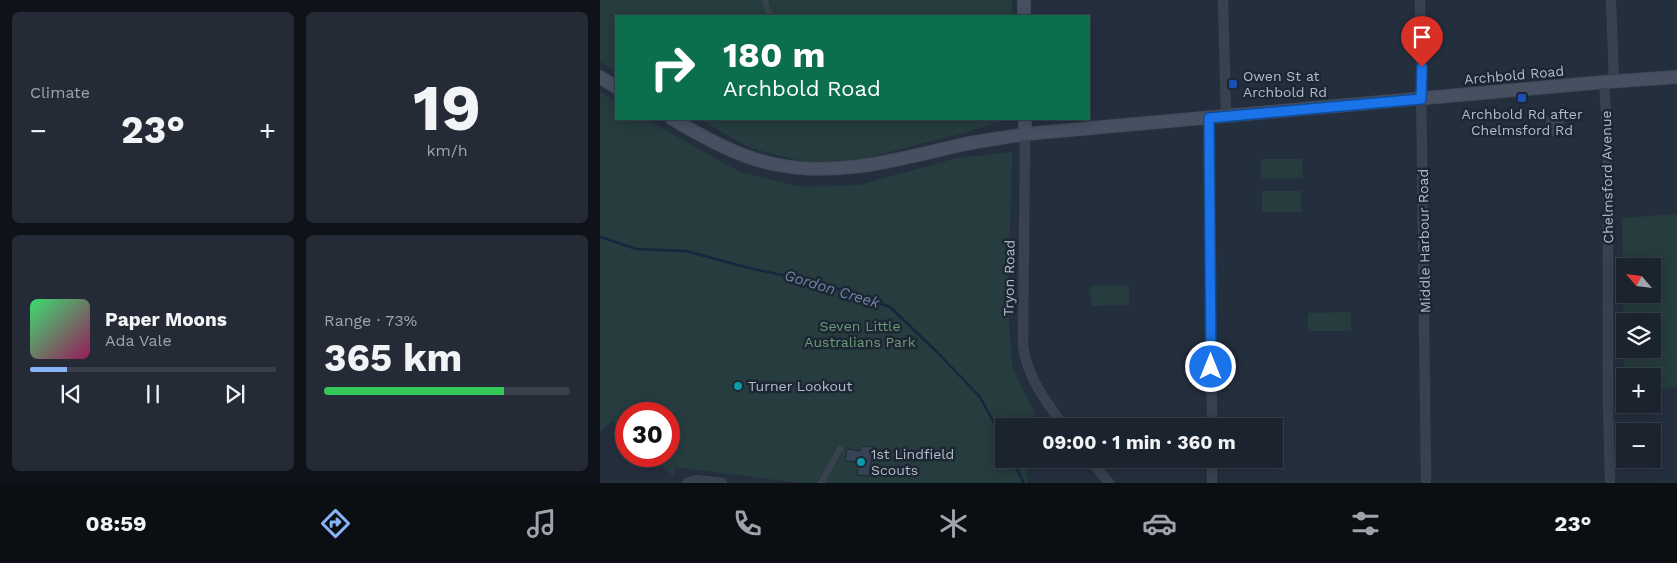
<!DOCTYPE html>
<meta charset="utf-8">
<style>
:root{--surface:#1b232e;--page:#242b36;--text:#f1f3f6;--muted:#a0a4aa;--line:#39404a;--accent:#8ab4f8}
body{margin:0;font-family:"Work Sans",sans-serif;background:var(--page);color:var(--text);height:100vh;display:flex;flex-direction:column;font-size:19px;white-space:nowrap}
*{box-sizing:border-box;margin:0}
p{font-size:16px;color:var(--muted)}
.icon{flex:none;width:28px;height:28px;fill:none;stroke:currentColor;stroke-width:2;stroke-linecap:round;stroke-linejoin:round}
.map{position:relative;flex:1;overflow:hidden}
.sheet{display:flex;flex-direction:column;gap:12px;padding:12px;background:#0f1319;width:600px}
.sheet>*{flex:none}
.banner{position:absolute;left:15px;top:15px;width:475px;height:105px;border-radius:0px;box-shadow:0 2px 12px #0003,0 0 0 1px var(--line);background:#0b6e4f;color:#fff;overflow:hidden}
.needle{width:32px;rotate:298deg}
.fabs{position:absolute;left:1016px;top:258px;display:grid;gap:10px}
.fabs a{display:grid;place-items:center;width:45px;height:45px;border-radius:0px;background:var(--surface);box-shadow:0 2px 12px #0003,0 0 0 1px var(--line);font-size:25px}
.speed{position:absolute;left:15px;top:402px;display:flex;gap:10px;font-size:25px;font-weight:700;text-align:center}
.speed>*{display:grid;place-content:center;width:65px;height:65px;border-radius:50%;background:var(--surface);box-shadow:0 2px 12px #0003,0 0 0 1px var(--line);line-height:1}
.speed .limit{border:8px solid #d22;background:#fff;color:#111}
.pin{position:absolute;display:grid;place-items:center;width:42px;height:42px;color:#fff;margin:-51px -21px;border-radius:50% 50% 50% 0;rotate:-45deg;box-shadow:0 0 5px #0007}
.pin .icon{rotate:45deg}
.me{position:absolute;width:55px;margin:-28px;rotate:0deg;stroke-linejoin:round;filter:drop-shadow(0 0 4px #0008)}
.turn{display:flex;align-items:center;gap:18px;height:105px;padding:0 25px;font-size:22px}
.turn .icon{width:65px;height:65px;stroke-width:2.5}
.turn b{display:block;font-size:35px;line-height:42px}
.big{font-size:38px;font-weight:700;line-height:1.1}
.sheet .tile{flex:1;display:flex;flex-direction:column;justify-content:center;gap:8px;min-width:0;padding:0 18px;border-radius:8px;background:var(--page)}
.sheet .dial{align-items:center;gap:0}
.dial b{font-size:65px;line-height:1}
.song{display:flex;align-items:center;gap:15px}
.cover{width:60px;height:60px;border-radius:8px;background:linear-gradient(135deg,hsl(140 70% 55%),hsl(330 70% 35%))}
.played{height:5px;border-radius:2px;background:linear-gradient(90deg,var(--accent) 15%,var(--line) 15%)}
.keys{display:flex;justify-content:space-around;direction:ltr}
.heat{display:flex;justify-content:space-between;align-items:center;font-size:28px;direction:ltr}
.charge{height:8px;border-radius:4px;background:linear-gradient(90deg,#34c759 73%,var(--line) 0)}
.sheet .tiles{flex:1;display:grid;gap:12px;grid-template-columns:repeat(2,1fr)}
.trip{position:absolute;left:395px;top:418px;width:288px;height:50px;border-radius:0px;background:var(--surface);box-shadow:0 2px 12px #0003,0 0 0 1px var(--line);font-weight:700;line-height:50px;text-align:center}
.dock{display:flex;height:80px;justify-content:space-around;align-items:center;background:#0b0e12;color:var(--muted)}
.dock .icon{width:35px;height:35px}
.dock .on{color:var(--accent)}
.dock b{font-size:22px;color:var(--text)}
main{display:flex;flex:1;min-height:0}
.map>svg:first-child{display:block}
</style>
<main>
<section class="sheet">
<div class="tiles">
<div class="tile"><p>Climate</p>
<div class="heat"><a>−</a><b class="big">23°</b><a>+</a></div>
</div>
<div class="tile dial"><b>19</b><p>km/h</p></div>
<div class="tile">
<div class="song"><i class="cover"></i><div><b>Paper Moons</b><p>Ada Vale</p></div></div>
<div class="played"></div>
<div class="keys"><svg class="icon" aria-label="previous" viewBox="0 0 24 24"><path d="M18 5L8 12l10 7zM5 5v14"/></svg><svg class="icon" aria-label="pause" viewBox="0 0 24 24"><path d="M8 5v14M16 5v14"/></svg><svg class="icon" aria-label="next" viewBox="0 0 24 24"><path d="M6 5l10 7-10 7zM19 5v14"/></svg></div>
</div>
<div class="tile"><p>Range · 73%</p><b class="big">365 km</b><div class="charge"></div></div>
</div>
</section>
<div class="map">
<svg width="1077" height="483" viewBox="0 0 1077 483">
<rect width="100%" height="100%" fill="#242f3e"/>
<g fill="#263c3f" fill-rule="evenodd">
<polygon points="0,0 412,0 412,16 16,16 16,71 0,62"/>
<polygon points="0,92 16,102 16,119 46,119 140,172 202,187 260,185 357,158 412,152 408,303 412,366 435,414 423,426 404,426 404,459 425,459 428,483 199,483 76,467 73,476 51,456 69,456 69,414 26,414 26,434 12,421 0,432"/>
<polygon points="99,119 408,119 364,133 258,160 205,162 150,148"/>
<polygon points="661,159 702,159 703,178 661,179"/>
<rect x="662" y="191" width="39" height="21"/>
<path d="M1077,214v174l-24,2 -1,-14h-27l-1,15 -2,-173zM1025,266h27v28h-27zM1052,321v28h-27v-28z"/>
<polygon points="529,285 529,305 491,306 490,286"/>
<polygon points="751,312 751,331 708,331 708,313"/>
</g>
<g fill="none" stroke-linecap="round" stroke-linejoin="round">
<g stroke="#17263c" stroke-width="2.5">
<polyline points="0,237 36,249 86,251 149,268 224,284 290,307 337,352 380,397 404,441"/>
<polyline points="412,459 424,483"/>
</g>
</g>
<g fill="#364354" stroke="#1f2835">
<polygon points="950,113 958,113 958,117 965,117 965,134 960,134 960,137 951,137 951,134 945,134 945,116 950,116"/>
<polygon points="261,446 273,447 269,476 257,475 259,462 245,461 247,449 260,451"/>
</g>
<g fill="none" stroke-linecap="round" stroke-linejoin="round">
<defs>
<g id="lane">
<polyline points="166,0 165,2 170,16"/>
<polyline points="221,483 240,449"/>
</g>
<g id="street">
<polyline points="623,0 626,116"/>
<polyline points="820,0 826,483"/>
<polyline points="1011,0 1014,81"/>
<polyline points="1004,82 1008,144 1008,401 1010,483"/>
<polyline points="609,118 612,426"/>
<path d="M425,134l-2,212c4,31 23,56 41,80"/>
<polyline points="490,459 509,483"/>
<polyline points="612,459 612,483"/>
<polyline points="87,483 96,480 122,483"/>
</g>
<g id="secondary">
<polyline points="424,0 424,16"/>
<polyline points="0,77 16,87"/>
<path d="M72,119c32,18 64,37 101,45 64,14 126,-5 188,-19 21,-5 43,-7 64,-11l579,-52 73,-5"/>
<polyline points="425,119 425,134"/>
</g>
</defs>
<use href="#lane" stroke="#414a57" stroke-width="5.5"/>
<use href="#street" stroke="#414a57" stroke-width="10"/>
<use href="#secondary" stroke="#414a57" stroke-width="14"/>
<use href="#lane" stroke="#38414e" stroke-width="4.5"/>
<use href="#street" stroke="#38414e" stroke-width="9"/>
<use href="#secondary" stroke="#465061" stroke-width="12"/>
</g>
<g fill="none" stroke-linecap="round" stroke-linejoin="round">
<defs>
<polyline id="route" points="611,367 609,118 821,99 822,67"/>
</defs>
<use href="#route" stroke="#114b97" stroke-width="12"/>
<use href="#route" stroke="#1a73e8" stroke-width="9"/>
</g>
<g fill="#1a4fb4" stroke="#1d2633" stroke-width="2">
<rect x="628" y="79" width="10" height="10" rx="2.5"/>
<rect x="917" y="93" width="10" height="10" rx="2.5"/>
</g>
<g fill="#0f9aa8" stroke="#1d2633" stroke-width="2">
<circle cx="138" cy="386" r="5"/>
<circle cx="261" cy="462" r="5"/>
</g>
<g text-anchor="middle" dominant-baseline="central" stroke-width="5" stroke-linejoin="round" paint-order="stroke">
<g font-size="14" fill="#b4bcc9" stroke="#1d2633">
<text transform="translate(914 75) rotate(-5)">Archbold Road</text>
<text transform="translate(1007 177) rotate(-91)">Chelmsford Avenue</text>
<text transform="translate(824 241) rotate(-91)">Middle Harbour Road</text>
<text transform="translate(409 278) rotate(-89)">Tryon Road</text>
</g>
<g font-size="14" fill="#b4bcc9" stroke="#1d2633" text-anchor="start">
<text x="643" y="76">Owen St at<tspan x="643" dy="16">Archbold Rd</tspan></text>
<text x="922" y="114" text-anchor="middle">Archbold Rd after<tspan x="922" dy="16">Chelmsford Rd</tspan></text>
<text x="148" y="386">Turner Lookout</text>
<text x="271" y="454">1st Lindfield<tspan x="271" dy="16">Scouts</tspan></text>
</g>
<g font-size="14" fill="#6b9a76" stroke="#1d2633">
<text x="260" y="326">Seven Little<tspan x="260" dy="16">Australians Park</tspan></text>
</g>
<g font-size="15" font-style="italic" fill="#6d86a8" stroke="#1d2633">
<text transform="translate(232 289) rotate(17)">Gordon Creek</text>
</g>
</g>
</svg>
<div class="fabs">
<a><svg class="needle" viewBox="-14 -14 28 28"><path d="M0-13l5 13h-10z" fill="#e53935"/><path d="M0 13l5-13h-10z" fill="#a0a4aa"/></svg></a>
<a><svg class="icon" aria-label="layers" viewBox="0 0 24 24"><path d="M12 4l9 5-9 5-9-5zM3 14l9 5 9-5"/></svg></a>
<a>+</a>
<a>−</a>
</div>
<div class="speed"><div class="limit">30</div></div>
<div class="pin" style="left:822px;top:67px;background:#d93025"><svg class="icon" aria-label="arrive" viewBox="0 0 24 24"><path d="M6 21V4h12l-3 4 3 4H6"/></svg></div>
<svg class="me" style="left:611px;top:367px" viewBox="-20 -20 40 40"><circle r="17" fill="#1a73e8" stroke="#fff" stroke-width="3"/><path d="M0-11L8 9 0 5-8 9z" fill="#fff"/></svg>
<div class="trip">09:00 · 1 min · 360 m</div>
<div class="banner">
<div class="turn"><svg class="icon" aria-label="right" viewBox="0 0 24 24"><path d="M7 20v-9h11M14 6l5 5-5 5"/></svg><div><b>180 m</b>Archbold Road</div></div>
</div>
</div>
</main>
<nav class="dock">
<b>08:59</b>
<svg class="icon on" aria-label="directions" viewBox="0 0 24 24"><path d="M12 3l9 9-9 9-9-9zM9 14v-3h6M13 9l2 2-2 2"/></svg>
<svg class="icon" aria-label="music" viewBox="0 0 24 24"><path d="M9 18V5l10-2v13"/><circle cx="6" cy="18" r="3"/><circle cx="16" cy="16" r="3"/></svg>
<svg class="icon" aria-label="phone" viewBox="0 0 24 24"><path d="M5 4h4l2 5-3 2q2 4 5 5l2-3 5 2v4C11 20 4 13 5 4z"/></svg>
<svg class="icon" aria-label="climate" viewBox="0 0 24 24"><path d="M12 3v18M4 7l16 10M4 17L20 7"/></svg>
<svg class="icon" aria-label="car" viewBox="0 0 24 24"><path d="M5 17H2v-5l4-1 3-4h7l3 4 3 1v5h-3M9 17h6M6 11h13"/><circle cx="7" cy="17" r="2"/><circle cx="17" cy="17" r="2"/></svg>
<svg class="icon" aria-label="filters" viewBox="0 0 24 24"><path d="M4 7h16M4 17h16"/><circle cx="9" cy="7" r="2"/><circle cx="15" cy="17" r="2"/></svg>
<b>23°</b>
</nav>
